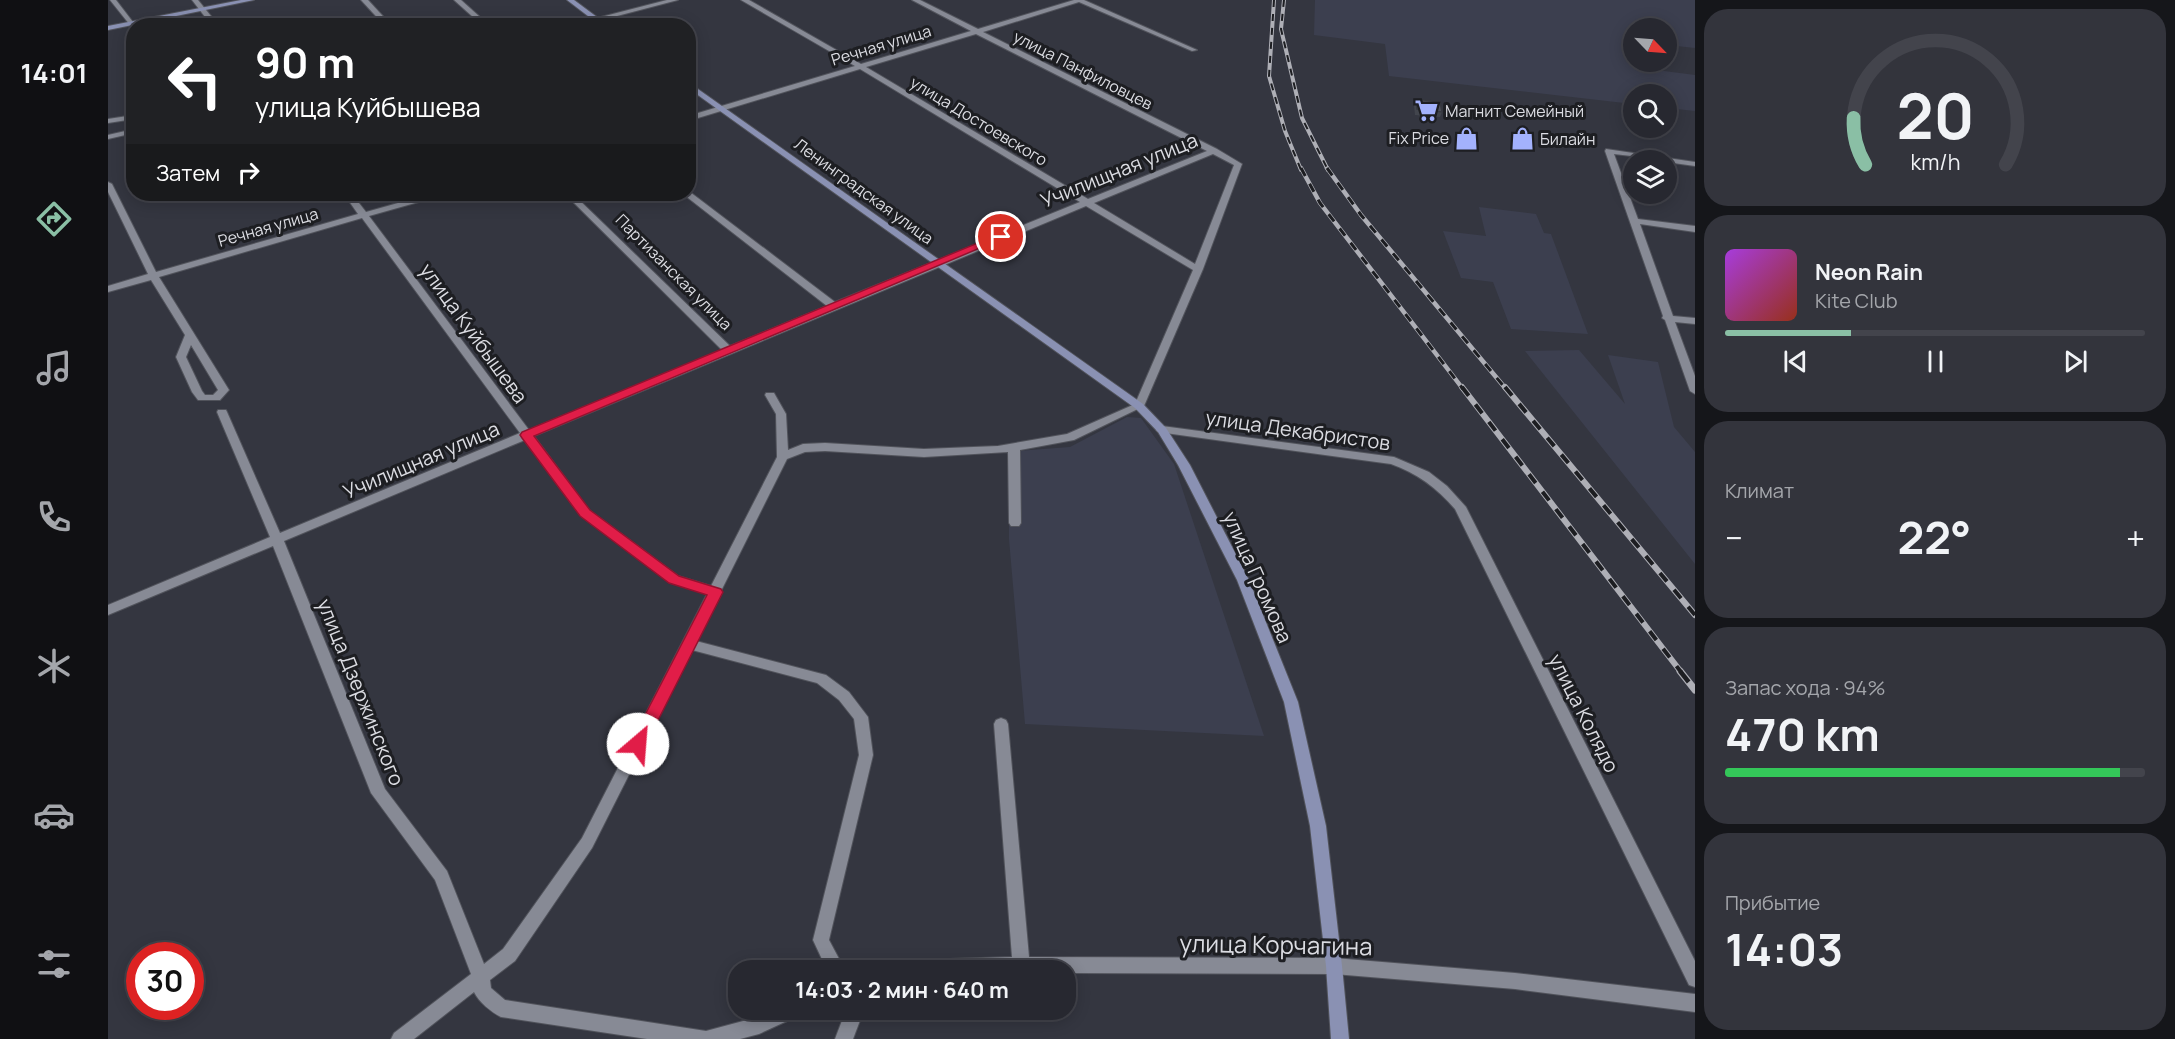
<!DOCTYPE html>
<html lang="ru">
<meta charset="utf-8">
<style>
:root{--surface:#272830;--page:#33343c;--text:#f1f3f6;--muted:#a4a6ab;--line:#43444c;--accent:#8abfa5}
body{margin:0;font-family:Manrope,sans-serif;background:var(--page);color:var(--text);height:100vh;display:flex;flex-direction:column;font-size:22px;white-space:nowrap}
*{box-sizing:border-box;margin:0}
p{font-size:20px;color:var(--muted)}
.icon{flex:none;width:33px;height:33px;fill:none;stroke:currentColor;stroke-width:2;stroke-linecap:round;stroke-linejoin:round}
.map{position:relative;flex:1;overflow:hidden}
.side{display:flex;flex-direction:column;gap:9px;padding:9px;background:#15161a;width:480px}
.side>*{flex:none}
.top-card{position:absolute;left:18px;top:18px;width:570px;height:183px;border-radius:24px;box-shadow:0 3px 15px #0003,0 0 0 2px var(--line);background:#202124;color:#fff;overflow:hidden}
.needle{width:39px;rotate:115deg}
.controls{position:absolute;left:1515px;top:18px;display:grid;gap:12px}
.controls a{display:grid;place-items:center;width:54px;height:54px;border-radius:50%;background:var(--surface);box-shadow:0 3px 15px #0003,0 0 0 2px var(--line);font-size:30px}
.speed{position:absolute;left:18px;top:942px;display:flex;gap:12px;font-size:30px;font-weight:700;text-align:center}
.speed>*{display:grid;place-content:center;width:78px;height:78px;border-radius:50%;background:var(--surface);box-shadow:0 3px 15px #0003,0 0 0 2px var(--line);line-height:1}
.speed .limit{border:9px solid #d22;background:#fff;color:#111}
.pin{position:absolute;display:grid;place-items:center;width:51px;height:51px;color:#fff;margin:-26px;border:3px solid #fff;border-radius:50%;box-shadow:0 2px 6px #0007}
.me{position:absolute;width:66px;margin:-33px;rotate:27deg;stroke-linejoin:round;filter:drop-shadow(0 0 4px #0008)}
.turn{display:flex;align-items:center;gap:21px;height:126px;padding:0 30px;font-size:27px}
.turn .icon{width:78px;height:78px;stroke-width:2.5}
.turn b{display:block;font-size:42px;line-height:51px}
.then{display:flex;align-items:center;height:57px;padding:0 30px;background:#0003;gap:12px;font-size:22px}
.big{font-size:45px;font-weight:700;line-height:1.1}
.side .card{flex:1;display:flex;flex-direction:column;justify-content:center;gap:9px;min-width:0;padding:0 21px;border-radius:24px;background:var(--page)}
.side .dial{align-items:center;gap:0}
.dial svg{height:156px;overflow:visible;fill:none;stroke:var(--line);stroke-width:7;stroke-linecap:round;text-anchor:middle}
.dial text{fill:var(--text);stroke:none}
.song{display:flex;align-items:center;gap:18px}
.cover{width:72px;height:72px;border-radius:9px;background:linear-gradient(135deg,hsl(280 70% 55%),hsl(10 70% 35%))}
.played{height:6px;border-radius:3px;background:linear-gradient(90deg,var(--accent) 30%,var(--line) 30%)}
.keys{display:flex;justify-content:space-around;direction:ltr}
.heat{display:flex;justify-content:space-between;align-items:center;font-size:33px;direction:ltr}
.charge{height:9px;border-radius:4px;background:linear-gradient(90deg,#34c759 94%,var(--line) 0)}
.trip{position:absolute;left:620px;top:960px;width:348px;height:60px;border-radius:24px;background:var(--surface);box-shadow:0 3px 15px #0003,0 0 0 2px var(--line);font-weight:700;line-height:60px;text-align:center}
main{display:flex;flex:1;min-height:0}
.menu{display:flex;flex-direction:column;width:108px;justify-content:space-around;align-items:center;background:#101013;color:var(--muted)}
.menu .icon{width:42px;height:42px}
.menu .selected{color:var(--accent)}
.menu b{font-size:27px;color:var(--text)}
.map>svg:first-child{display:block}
</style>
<main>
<nav class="menu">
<b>14:01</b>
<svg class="icon selected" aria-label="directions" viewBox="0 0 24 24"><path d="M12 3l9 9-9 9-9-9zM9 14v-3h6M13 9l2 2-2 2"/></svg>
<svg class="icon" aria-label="music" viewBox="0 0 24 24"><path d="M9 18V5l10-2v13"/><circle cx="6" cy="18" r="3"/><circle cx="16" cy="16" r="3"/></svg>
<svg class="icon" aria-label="phone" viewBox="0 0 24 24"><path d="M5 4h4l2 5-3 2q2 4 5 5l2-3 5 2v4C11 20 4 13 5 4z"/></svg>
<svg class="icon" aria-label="climate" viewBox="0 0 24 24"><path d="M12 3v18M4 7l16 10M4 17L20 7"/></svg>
<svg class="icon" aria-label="car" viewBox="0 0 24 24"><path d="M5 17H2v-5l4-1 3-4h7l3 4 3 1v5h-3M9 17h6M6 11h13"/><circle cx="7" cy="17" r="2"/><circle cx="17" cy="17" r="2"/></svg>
<svg class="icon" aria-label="filters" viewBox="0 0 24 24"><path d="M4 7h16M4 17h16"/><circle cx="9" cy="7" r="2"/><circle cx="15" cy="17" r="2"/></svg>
</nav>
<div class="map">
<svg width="1587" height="1039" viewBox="0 0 1587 1039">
<rect width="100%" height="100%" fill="#343640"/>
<g fill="#3c3f4f">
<polygon points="1207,0 1587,0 1587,48 1559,45 1558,28 1526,28 1524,42 1526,62 1531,62 1533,68 1587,75 1587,111 1559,108 1558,94 1526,94 1525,104 1281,76 1277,44 1206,35"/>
<polygon points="1371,207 1428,214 1436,233 1443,234 1480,334 1403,329 1385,282 1353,278 1335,231 1378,236"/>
<polygon points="1471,350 1517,404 1500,355 1550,362 1566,427 1587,452 1587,564 1417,351"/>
<polygon points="1019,417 1033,418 1066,464 1156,736 917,724 901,539 901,462 912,463 909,451 962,447"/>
</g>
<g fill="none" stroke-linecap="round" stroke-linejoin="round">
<defs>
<g id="street">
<polygon points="2,0 8,0 28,26 26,26 26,30"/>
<polygon points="84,0 90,0 111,26 104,26"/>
<polygon points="253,0 260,0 284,26 277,26"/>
<polygon points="346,0 353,0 382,26 375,26"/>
<polygon points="559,0 570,0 471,26 458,26"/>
<path d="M633,0h8l112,64 110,-33 -59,-31h8l58,29 96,-29h10l113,50 -5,1 -113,-49 -96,30 234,117 25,15 -39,105 -59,137 -70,34 -54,10 1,73 -2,3h-8l-2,-3 -1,-71 -84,5 -99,-6 -20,1 -18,7 -91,182 130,34 23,17 19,25 5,38 -44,185 16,30h-18l-14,-30 46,-185 -5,-36 -15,-19 -22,-17 -125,-33 -100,198 -77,113 -25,19 1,8 14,12 201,31 52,-14 15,-7h27l-2,6 -39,18 -19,5h-93l-146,-22c-10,-5 -22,-15 -27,-25l-60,47h-23l3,-6 77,-59 -36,-94 -64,-87 -98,-247 -165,69v-10l162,-68 -53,-125 1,-2h8l1,2 53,121 240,-100 -158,-215 -203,59 70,113 -9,10h-22l-6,-8 -16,-35 9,-22 -34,-55 -43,12v-6l40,-12 -40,-82v-10l4,2 44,88 202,-58 -14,-20h8l14,18 64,-18h11l-1,2 -71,20 160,214 193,-80 -157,-156h8l157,152 97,-40 -144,-112 7,-2 145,110 245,-100 -220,-133 -172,52v-5l167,-50zM868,34l231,117 -119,48 -222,-132zM1105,154l21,11 -39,99 -101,-61zM978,206l107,64 -58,134 -68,30 -69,12 -74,3 -99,-6 -22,1 -15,6 -2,-36 -12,-21h-8l-1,2 11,19 1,43 -66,129 -33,-10 -89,-66 -55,-74zM83,345l27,45 -5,5h-8l-3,-4 -16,-34zM417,440l56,76 89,66 37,12 -125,244 -79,111 -19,15 -37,-93 -62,-82 -101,-248z"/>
<polygon points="26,115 26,119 0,123 0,119"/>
<polygon points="26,129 26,133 0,139 0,135"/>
<polygon points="1498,149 1587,162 1587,166 1558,162 1558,160 1506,154 1530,219 1587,226 1587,232 1532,224 1565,316 1587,318 1587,324 1567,322 1587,376 1587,394 1582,391 1557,320 1554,318 1555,316 1497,151"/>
<path d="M1054,426l232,31 35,15 18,14 19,21 229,454v26l-6,-2 -234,-476c-18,-21 -38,-36 -64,-45l-233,-32 -2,-2z"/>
<polygon points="893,718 898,720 900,724 921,957 1226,958 1407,973 1587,994 1587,1012 1407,989 1226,974 957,973 957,970 739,970 741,964 747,962 904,957 886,724 888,720"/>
<polygon points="738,1010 756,1010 745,1039 727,1039"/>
</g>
<g id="secondary">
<polygon points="133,0 146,0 0,30 0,26"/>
<polygon points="459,0 466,0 501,26 493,26"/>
<polygon points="580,82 1035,404 1058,428 1082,465 1141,580 1190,702 1218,826 1234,966 1241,1039 1223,1039 1218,966 1202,826 1176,702 1129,580 1070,465 1050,432 1027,408 580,88"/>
</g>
</defs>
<use href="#street" stroke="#51535b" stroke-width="2"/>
<use href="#secondary" stroke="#51535b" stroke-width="2"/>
<use href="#street" fill="#878a95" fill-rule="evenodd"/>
<use href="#secondary" fill="#8a91b3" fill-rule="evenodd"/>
<defs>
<g id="rail-far3">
<polyline points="1166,0 1161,76 1177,131 1193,170"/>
<polyline points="1176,0 1173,29 1194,118 1220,170"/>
</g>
<g id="rail-far2">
<polyline points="1193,168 1212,203 1355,389"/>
<polyline points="1219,168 1253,215 1398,389"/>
</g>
<g id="rail-far1">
<polyline points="1354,387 1573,672"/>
<polyline points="1397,387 1587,615"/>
</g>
<polyline id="rail" points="1572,671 1587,690"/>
</defs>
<use href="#rail-far3" stroke="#aeafb6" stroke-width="4"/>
<use href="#rail-far2" stroke="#aeafb6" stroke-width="4.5"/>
<use href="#rail-far1" stroke="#aeafb6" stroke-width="6"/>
<use href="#rail" stroke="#aeafb6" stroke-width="7"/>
<use href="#rail-far3" stroke="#1d1e22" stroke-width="2" stroke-dasharray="7" stroke-linecap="butt"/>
<use href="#rail-far2" stroke="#1d1e22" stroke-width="3" stroke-dasharray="9" stroke-linecap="butt"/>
<use href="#rail-far1" stroke="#1d1e22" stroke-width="4" stroke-dasharray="11" stroke-linecap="butt"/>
<use href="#rail" stroke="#1d1e22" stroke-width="4.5" stroke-dasharray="14" stroke-linecap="butt"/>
</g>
<polygon fill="#42454d" points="1308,99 1334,112 1332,117 1307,115 1306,105"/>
<polygon fill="#4d505a" stroke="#36383f" stroke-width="1.5" points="1308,99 1332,102 1334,112 1309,109"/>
<polygon fill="#e11d48" stroke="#92132f" stroke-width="1.5" points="889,235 898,237 426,436 482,510 571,576 613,589 615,592 536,748 530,750 524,748 522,744 599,595 561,583 472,516 414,438 412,435 414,432"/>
<defs>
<symbol id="supermarket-bare" viewBox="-9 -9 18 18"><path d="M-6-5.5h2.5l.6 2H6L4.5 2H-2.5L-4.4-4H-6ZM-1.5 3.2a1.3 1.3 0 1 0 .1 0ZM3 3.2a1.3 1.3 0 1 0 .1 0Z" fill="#a3b2fd" stroke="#1d1e22" stroke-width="2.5" paint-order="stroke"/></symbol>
<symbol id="shop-bare" viewBox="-9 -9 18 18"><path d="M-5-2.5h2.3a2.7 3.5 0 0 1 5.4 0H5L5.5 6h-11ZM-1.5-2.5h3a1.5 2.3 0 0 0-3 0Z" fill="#a3b2fd" stroke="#1d1e22" stroke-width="2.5" paint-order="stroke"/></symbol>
</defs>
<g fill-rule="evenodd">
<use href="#supermarket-bare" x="1302" y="94" width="33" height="33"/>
<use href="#shop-bare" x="1342" y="122" width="33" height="33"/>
<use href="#shop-bare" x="1398" y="122" width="33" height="33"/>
</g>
<g text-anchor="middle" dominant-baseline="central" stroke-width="6" stroke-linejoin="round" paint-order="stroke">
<g font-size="16" fill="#dbdce2" stroke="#1d1e22">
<text transform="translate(773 45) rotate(-17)">Речная улица</text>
<text transform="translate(975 70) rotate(27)">улица Панфиловцев</text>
<text transform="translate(871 121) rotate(31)">улица Достоевского</text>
<text transform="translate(756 191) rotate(36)">Ленинградская улица</text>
<text transform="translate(160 227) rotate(-16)">Речная улица</text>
<text transform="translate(566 272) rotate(45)">Партизанская улица</text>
</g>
<g font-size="16" fill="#dbdce2" stroke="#1d1e22" text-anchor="start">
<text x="1337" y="111">Магнит Семейный</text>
<text x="1341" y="138" text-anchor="end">Fix Price</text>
<text x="1432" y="139">Билайн</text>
</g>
<g font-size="20" fill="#dbdce2" stroke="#1d1e22">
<text transform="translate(1011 170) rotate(-22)">Училищная улица</text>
<text transform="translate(366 333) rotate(54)">улица Куйбышева</text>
<text transform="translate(1190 430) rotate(8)">улица Декабристов</text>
<text transform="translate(313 460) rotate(-23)">Училищная улица</text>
<text transform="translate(1150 577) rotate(66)">улица Громова</text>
<text transform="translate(253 692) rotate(68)">улица Дзержинского</text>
<text transform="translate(1476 713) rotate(63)">улица Колядо</text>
</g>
<g font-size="24" fill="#dbdce2" stroke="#1d1e22">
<text transform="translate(1168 944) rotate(1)">улица Корчагина</text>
</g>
</g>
</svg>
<div class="controls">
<a><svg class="needle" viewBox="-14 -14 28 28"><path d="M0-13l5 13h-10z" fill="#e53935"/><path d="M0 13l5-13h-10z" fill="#a4a6ab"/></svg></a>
<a><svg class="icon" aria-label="search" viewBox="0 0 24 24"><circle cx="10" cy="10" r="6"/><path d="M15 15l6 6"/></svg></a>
<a><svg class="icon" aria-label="layers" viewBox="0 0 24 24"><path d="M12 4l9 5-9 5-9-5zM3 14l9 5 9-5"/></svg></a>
</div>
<div class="speed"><div class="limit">30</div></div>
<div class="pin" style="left:893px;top:237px;background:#d93025"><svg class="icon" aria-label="arrive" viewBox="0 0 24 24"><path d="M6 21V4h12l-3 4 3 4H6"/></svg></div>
<svg class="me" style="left:530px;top:744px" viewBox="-20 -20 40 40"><circle r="19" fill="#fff"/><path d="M0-13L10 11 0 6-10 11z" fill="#e11d48"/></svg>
<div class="trip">14:03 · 2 мин · 640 m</div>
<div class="top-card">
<div class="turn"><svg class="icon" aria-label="left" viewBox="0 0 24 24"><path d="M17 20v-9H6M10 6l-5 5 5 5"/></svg><div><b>90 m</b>улица Куйбышева</div></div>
<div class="then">Затем<svg class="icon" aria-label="right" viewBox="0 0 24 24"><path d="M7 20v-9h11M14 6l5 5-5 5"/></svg></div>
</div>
</div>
<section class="side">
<div class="card dial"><svg viewBox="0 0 100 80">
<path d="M14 69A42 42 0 1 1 86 69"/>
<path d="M14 69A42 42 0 0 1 8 45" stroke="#8abfa5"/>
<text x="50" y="56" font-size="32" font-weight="700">20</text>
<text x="50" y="72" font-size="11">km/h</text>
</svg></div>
<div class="card">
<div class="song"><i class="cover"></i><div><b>Neon Rain</b><p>Kite Club</p></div></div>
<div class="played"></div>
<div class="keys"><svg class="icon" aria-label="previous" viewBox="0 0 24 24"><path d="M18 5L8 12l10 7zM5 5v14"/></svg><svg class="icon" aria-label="pause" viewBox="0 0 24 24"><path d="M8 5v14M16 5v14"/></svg><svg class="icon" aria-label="next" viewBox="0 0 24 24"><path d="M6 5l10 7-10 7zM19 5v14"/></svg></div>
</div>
<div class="card"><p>Климат</p>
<div class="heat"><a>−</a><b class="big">22°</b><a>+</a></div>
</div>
<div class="card"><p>Запас хода · 94%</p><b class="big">470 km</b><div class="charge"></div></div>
<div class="card"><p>Прибытие</p><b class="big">14:03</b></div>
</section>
</main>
